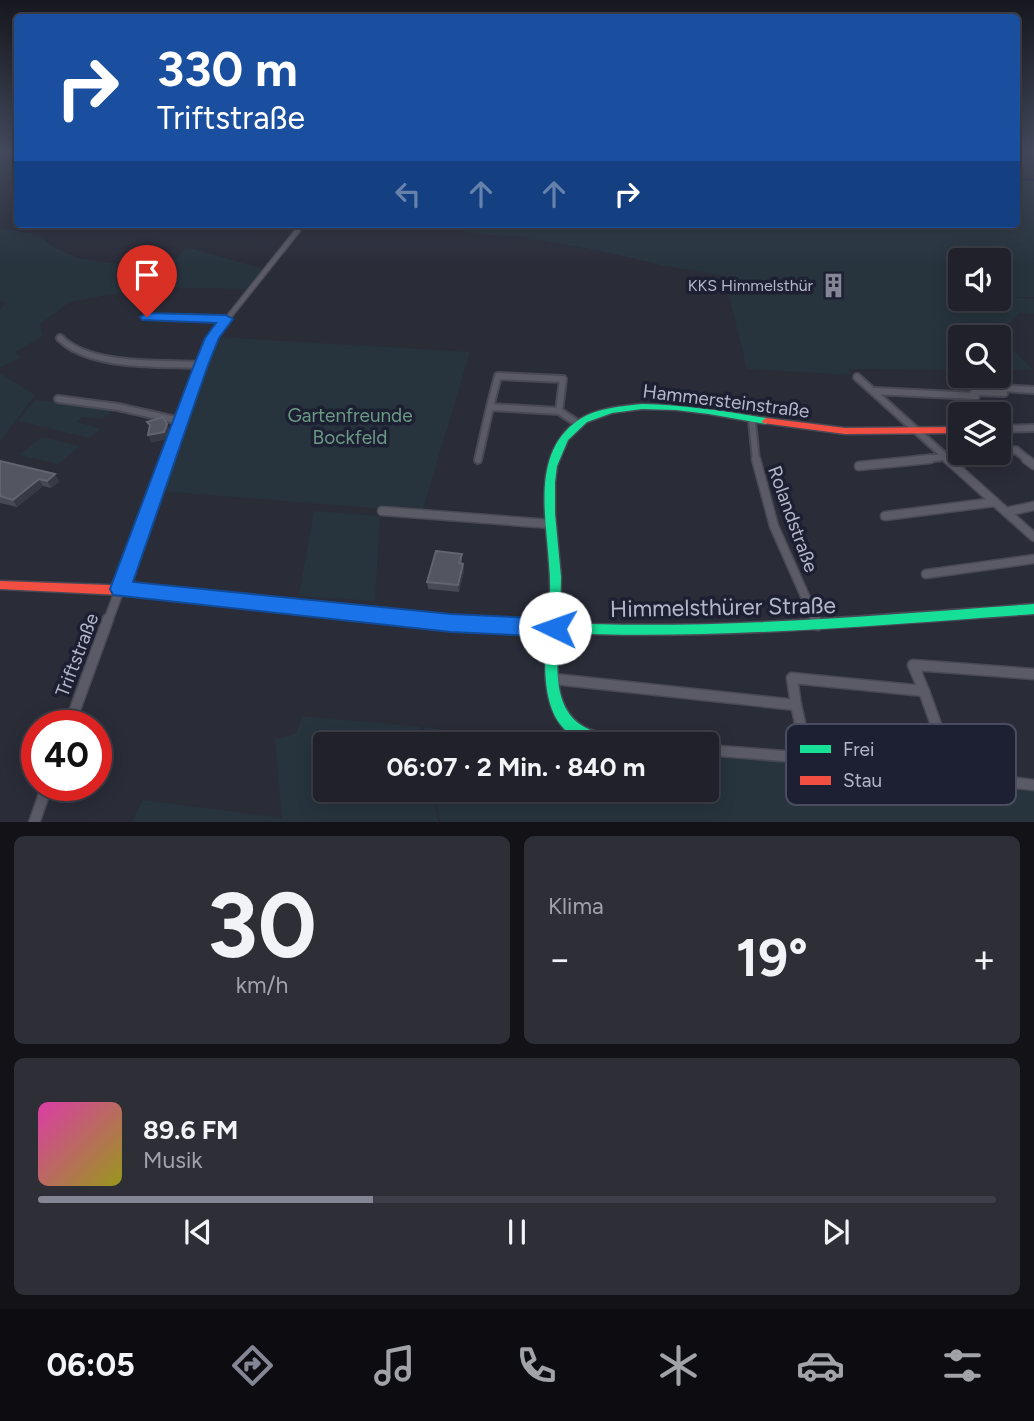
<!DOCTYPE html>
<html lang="de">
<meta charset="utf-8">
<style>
:root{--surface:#20212a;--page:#2d2e36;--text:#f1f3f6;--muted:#a2a3a8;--line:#3d3e47;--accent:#848696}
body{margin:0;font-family:Figtree,sans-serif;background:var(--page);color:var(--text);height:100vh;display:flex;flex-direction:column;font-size:26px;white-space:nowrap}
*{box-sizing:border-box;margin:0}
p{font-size:23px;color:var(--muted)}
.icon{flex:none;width:38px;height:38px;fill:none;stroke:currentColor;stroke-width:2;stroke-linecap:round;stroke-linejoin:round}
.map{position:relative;height:822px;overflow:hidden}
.details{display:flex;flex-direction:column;gap:14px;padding:14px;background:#121217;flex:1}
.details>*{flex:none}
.banner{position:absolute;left:14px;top:14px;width:1006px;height:214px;border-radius:7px;box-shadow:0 4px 18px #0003,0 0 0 2px var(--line);background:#1a4fa0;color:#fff;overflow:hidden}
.buttons{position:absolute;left:948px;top:248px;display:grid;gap:14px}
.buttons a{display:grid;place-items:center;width:63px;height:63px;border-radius:7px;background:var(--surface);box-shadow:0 4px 18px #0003,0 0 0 2px var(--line);font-size:35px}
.speed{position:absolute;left:21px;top:710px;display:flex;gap:14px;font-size:35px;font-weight:700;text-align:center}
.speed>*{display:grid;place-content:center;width:91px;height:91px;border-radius:50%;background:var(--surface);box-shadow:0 4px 18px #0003,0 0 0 2px var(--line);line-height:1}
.speed .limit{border:10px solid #d22;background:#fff;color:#111}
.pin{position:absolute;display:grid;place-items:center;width:60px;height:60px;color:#fff;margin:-72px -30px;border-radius:50% 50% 50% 0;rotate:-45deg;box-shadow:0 0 7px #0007}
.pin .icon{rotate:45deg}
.me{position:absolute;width:77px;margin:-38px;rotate:273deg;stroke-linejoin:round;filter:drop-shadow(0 0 5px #0008)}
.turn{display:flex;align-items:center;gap:24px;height:147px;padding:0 28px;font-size:32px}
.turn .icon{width:91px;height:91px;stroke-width:2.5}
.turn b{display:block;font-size:49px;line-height:60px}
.lanes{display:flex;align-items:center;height:66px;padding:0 28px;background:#0003;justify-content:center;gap:35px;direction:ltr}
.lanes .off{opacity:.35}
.big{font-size:52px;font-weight:700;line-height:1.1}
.details .card{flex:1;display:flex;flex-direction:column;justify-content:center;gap:10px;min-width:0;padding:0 24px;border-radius:10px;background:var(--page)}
.details .dial{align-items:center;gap:0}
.dial b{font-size:91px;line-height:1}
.song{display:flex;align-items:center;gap:21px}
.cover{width:84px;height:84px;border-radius:10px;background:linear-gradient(135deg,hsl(320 70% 55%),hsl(60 70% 35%))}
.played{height:7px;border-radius:4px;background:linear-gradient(90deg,var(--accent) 35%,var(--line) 35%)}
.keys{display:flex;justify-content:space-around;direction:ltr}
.heat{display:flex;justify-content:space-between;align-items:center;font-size:38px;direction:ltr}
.details .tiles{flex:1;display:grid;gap:14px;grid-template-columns:1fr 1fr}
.card:last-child{grid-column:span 2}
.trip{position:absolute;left:313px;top:732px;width:406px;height:70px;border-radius:7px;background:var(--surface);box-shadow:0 4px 18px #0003,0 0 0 2px var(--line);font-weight:700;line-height:70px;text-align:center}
.menu{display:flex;height:112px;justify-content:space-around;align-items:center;background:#0d0d11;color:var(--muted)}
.menu .icon{width:49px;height:49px}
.menu .current{color:var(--accent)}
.menu b{font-size:32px;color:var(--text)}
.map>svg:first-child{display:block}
</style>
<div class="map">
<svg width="1034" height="823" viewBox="0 0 1034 823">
<rect width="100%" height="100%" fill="#2a2c38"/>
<g fill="#27343e" fill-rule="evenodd">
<path d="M1017,177l17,2v118h-20l20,2v15l-15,-1 -21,21 35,36h-34v-32h-38v32l-113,-1 4,6 -105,-6 -23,-93 -58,-10 -65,-15 -84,-15 -31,-1 -55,-11h586zM961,261h38v38h-38z"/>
<polygon points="0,228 39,235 52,246 78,258 166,271 186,247 264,269 246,289 151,287 70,302 40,324 43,336 15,352 21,358 0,367 0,309 6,303 0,301"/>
<polygon points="217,337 470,352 422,512 160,491 202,365"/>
<polygon points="0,373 35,395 0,441"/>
<polygon points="35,400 110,408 110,414 102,419 82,417 77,422 101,429 89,438 18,421"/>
<polygon points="42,437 80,446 58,464 19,455"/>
<polygon points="314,511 380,516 375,601 299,596"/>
<polygon points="302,716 421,727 424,744 326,744 326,789 432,789 438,822 132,822 143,800 282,818 275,739 296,734"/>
<polygon points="424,727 553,744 427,744"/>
<polygon points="707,753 1034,788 1034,822 440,822 434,789 707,789"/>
</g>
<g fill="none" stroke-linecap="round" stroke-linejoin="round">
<polyline stroke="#191d3c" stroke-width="2" points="1017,179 1034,180"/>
<defs>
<polyline id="street-far4" points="297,232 303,224"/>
<g id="street-far3">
<polyline points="147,317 226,319"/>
<polyline points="216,333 298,230"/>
</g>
<g id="street-far2">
<path d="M60,338c30,30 100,25 141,27"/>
<polygon points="498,376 563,379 559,411 490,407"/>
<polyline points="857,377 949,460"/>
<polyline points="874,391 976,396 974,392 1004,393 1001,388 1034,390"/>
<polyline points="58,399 118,407 180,421"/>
<polyline points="559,411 577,423"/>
<polyline points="752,421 756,460"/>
<polyline points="999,429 1034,428"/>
<polyline points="167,460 212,338 218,331"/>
<polyline points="478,460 490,407"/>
<polyline points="914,460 945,457"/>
<polyline points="970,460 1016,450 1028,460"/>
</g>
<g id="street-far1">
<polyline points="756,459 774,526 816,621"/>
<polyline points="947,459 1034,537"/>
<polyline points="1026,459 1034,465"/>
<polyline points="953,464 978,459"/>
<polyline points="859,466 930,459"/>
<polyline points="382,511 551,524"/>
<polyline points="1006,512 1034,506"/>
<polyline points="885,516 995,502"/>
<polyline points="926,574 1034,559"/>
<polyline points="108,621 168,459"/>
</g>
<g id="street">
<polyline points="815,619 818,625"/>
<polyline points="554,679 796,705 808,758"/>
<polyline points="924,691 913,665 1034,674"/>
<polyline points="796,705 792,678 924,691 954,775"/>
<polyline points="69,726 108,619"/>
<polyline points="707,750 808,758 1034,785"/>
<polyline points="34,823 47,786"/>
</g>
<path id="fast" d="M642,404c42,1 83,7 124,14l4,3 -4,3 -57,-10 -33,-4 -34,-1 -30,4 -25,9 -19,18 -11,26 -2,16v32l6,63 -1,46c156,7 318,-8 474,-19v10c-156,11 -318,26 -475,19 -3,38 -7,87 38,99 14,3 30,2 44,7l2,5c-15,0 -35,2 -50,0 -52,-10 -50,-71 -46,-111l-57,-3 -77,-6 -4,-2 -2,-3 2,-3 4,-2 77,7 58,2c2,-20 3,-39 1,-59 -3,-49 -18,-113 31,-145 17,-11 42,-13 62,-15z"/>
<g id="jam">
<polygon points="766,418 845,428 961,427 961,433 845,434 763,423 762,421"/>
<polygon points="0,581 163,587 413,614 417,616 419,619 417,622 413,624 163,597 0,589"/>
</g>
</defs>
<use href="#street-far4" stroke="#484955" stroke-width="5"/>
<use href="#street-far3" stroke="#484955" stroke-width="7"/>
<use href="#street-far2" stroke="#484955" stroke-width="10"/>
<use href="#street-far1" stroke="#484955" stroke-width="11"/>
<use href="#street" stroke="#484955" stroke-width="13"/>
<use href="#fast" stroke="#484955" stroke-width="3"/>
<use href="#jam" stroke="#484955" stroke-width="3"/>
<use href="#street-far4" stroke="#5a5b66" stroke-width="3.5"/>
<use href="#street-far3" stroke="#5a5b66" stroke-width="4.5"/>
<use href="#street-far2" stroke="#5a5b66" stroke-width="6"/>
<use href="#street-far1" stroke="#5a5b66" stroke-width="8"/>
<use href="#street" stroke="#5a5b66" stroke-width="10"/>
<use href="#fast" fill="#16e098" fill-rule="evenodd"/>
<use href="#jam" fill="#f24e42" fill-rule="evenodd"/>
</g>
<g fill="#474955">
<polygon points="0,461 55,474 59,482 51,488 43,486 17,507 0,503"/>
<polygon points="462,554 462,563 463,564 464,571 459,592 428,589 427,582"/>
</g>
<g fill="#373944">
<polygon points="167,424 170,431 167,439 151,443 148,435"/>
<polygon points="55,474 59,482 51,488 47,481"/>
<polygon points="39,479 43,486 17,507 13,500"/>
<polygon points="463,564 464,571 459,592 458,585"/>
</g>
<g fill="#535561" stroke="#626472" stroke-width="2">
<polygon points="163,417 167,424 164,432 148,435 150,425 147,422"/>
<polygon points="0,461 55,474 47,481 39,479 13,500 0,496"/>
<polygon points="436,551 462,554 459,563 463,564 458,585 427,582"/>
</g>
<linearGradient id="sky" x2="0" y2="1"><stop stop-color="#17181f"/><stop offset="0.57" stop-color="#444b5e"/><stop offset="1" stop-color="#444b5e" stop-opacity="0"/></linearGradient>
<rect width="1034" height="266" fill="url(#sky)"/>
<polygon fill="#1a73e8" stroke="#114b97" stroke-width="2" points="147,313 226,315 233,319 219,338 208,365 133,582 451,614 555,619 562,621 566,628 562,634 555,637 451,632 113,595 110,589 194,365 205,338 216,323 142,320 140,317"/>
<defs>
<symbol id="building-bare" viewBox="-9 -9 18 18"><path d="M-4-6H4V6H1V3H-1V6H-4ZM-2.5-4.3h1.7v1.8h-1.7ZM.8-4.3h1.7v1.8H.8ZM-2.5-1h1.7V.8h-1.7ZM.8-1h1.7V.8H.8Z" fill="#848696" stroke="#1d2033" stroke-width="2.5" paint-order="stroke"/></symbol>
</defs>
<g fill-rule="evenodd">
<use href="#building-bare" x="816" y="268" width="35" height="35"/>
</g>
<g text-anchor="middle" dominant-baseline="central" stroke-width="7" stroke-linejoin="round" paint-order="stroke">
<g font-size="16" fill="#b4b6c9" stroke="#1d2033" text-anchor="end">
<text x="813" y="285">KKS Himmelsthür</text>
</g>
<g font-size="19" fill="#b4b6c9" stroke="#1d2033">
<text transform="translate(726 401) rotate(7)">Hammersteinstraße</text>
<text transform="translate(793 519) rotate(70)">Rolandstraße</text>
<text transform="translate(77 655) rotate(-69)">Triftstraße</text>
</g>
<g font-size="19" fill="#6b9a83" stroke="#1d2033">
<text x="350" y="415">Gartenfreunde<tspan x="350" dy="22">Bockfeld</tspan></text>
</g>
<g font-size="23" fill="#b4b6c9" stroke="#1d2033">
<text transform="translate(723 607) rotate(-1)">Himmelsthürer Straße</text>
</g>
</g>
<rect x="786" y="724" width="230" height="81" rx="10" fill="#1d2033" stroke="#4a4d60" stroke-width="2"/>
<rect x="800" y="745" width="31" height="8" fill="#16e098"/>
<rect x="800" y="776" width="31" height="9" fill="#f24e42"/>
<g font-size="19" fill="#b4b6c9">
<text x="843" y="756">Frei</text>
<text x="843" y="787">Stau</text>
</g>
</svg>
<div class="buttons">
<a><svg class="icon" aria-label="sound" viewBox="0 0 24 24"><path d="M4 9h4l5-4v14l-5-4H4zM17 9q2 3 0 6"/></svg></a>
<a><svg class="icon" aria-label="search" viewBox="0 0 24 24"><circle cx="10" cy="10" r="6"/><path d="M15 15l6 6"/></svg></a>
<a><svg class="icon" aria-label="layers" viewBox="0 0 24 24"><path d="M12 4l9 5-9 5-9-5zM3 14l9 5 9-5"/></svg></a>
</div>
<div class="speed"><div class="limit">40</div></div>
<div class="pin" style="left:147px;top:317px;background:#d93025"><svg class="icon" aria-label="arrive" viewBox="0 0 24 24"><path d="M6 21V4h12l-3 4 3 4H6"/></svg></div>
<svg class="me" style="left:555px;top:628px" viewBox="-20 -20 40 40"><circle r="19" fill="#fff"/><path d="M0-13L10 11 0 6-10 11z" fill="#1a73e8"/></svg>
<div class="trip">06:07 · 2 Min. · 840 m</div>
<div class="banner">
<div class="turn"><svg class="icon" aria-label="right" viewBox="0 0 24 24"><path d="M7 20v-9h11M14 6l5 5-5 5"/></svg><div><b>330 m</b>Triftstraße</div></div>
<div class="lanes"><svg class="icon off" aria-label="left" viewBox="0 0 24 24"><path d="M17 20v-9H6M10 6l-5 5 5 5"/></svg><svg class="icon off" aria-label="ahead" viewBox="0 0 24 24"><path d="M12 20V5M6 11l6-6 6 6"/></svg><svg class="icon off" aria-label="ahead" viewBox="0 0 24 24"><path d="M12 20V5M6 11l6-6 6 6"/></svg><svg class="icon" aria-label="right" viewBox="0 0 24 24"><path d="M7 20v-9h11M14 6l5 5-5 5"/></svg></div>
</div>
</div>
<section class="details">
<div class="tiles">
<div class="card dial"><b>30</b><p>km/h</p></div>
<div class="card"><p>Klima</p>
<div class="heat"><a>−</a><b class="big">19°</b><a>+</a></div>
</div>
<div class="card">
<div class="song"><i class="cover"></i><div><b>89.6 FM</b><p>Musik</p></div></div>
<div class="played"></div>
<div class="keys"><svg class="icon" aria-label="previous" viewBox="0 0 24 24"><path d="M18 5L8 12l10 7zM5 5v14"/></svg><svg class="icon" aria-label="pause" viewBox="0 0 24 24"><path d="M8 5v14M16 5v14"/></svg><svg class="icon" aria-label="next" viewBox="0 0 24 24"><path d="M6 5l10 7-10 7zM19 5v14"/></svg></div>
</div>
</div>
</section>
<nav class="menu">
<b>06:05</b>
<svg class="icon current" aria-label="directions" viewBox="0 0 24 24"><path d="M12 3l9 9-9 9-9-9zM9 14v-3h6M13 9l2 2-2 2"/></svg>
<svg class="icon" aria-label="music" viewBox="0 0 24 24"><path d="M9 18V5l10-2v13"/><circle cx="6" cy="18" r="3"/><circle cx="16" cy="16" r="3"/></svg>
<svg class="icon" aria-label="phone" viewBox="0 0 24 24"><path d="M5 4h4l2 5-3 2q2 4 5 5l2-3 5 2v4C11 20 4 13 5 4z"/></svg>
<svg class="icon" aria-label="climate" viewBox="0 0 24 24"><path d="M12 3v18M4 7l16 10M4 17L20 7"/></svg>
<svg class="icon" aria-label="car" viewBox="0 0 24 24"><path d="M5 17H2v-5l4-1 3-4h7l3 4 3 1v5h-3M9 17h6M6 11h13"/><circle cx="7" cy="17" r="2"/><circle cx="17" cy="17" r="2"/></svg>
<svg class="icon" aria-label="filters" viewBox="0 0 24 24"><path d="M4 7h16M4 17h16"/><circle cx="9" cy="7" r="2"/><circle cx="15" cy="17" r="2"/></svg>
</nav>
